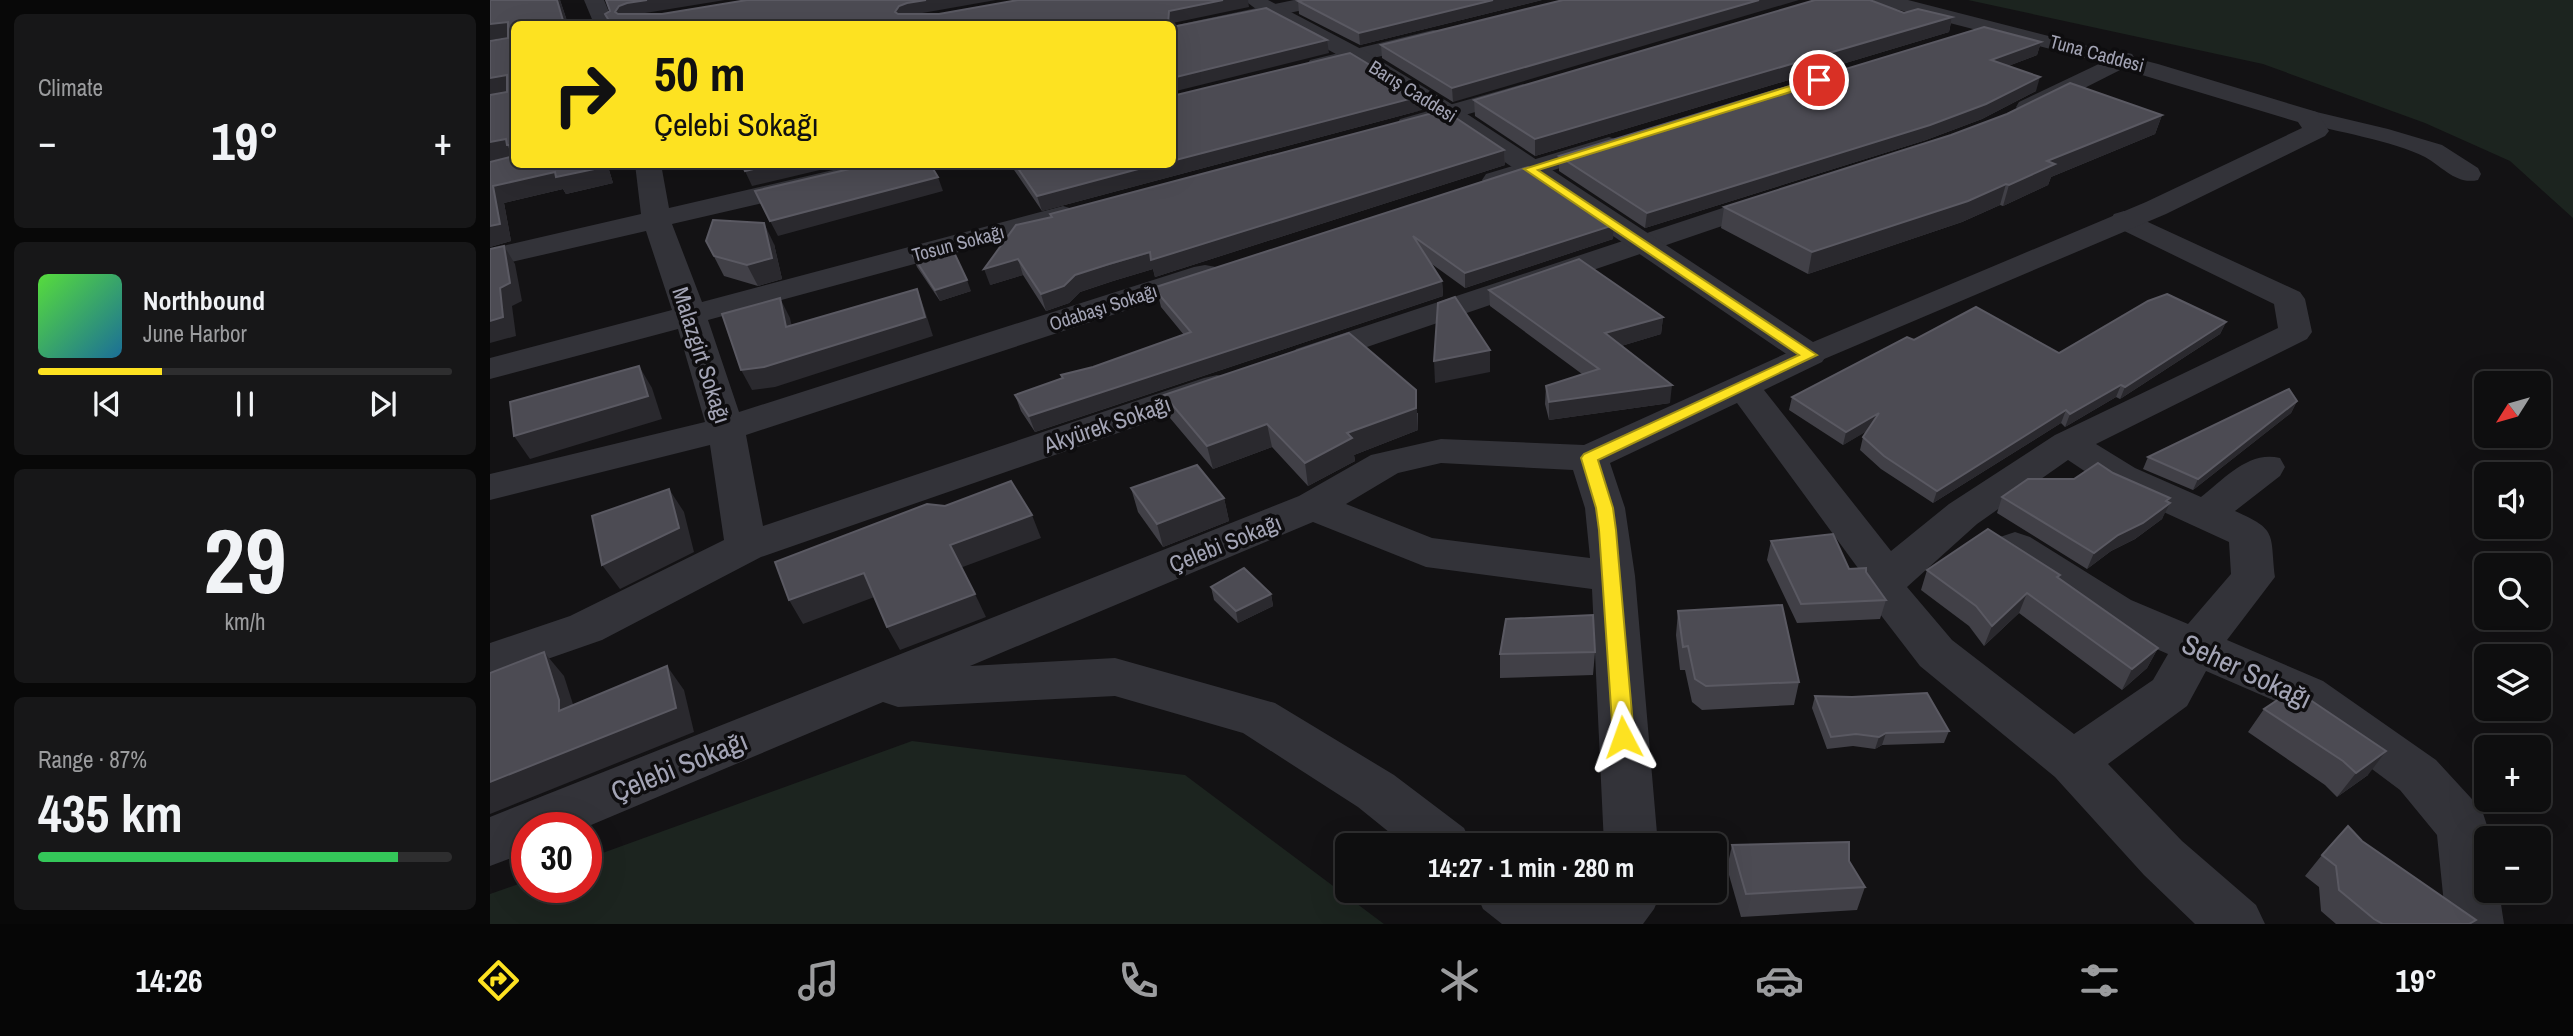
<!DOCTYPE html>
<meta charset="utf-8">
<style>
:root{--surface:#0e0e0f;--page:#171718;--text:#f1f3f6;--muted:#9b9c9e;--line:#2e2e2f;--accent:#fde221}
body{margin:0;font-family:"Archivo Narrow",sans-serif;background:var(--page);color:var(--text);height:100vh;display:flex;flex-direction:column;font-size:26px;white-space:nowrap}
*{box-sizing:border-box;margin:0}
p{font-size:23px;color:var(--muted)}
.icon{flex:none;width:38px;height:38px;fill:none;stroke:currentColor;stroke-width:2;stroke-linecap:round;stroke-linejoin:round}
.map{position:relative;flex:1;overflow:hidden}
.sheet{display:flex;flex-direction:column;gap:14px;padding:14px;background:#080808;width:490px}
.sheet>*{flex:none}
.hud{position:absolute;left:21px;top:21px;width:665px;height:147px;border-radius:10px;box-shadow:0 7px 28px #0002,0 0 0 2px var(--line);background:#fde221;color:#111;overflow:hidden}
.needle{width:46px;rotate:233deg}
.fabs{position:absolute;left:1984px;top:371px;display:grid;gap:14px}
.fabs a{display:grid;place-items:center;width:77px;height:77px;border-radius:10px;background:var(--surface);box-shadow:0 7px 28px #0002,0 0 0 2px var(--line);font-size:35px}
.speed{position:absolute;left:21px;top:812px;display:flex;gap:14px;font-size:35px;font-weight:700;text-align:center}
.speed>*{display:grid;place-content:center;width:91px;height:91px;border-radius:50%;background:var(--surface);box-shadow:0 7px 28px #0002,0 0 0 2px var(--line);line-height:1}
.speed .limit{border:10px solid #d22;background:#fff;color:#111}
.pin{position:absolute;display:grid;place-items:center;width:60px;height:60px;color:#fff;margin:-30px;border:4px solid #fff;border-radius:50%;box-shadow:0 2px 7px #0007}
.me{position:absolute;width:77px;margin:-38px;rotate:356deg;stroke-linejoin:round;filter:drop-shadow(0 0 5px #0008)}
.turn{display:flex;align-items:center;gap:24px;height:147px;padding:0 28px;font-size:32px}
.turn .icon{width:91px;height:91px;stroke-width:2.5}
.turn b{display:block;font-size:49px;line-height:60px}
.big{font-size:52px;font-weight:800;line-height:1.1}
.sheet .widget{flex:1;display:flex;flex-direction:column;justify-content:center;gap:10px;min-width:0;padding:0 24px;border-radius:10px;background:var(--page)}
.sheet .dial{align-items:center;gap:0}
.dial b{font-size:91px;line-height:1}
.song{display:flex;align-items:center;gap:21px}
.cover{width:84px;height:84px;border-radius:10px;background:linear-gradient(135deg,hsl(110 70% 55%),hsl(200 70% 35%))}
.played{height:7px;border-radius:4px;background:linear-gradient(90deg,var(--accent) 30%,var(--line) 30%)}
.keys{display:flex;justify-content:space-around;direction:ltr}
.heat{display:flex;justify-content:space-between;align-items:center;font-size:38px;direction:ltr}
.charge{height:10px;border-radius:5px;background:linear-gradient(90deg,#34c759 87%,var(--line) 0)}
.trip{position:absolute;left:845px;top:833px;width:392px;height:70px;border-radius:10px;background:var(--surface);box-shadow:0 7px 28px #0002,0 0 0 2px var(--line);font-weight:800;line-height:70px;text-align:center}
.menu{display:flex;height:112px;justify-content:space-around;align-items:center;background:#060606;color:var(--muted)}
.menu .icon{width:49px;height:49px}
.menu .selected{color:var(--accent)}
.menu b{font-size:32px;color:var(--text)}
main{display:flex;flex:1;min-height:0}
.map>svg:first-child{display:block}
</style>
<main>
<section class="sheet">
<div class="widget"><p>Climate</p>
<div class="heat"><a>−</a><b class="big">19°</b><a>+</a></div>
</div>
<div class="widget">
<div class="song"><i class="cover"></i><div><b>Northbound</b><p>June Harbor</p></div></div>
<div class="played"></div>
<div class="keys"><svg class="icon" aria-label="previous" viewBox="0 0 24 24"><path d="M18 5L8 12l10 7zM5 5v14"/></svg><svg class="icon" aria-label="pause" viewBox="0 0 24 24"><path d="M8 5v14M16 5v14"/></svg><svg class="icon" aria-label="next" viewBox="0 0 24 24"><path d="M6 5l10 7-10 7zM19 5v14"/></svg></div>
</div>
<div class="widget dial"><b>29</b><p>km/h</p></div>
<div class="widget"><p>Range · 87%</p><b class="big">435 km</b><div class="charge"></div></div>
</section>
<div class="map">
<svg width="2083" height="924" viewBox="0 0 2083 924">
<rect width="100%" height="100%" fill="#131214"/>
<g fill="#1c241f">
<polygon points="1478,0 2083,0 2083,218 2020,161 1935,123 1773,64"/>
<polygon points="422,741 695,775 894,924 0,924 0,894 37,881 37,887 96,887 96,859"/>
</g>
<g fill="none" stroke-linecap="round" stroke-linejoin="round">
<g fill="#333339" fill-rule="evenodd">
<polygon points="94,0 114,0 124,24 104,24"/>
<polygon points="804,0 842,0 839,4 832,6 682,38 682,26"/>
<polygon points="943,30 951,31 954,36 951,41 828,72 820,70 817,65 820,60"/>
<polygon points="1634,52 1642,54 1645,59 1642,64 1547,112 1538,114 1529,112 1526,107 1529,102"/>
<polygon points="1033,84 1041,86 1045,91 1041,96 919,131 910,129 907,124 910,119"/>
<path d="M1818,110l80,19 54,16 36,23 3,6 -3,6c-22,5 -35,-13 -53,-23 -32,-16 -90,-26 -126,-35l-3,-5 3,-5z"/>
<polygon points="1119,137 1128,140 1132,145 1128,150 1006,188 996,186 992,180 996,174"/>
<polygon points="145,164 171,164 179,208 369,164 419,164 415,170 182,224 212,302 573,206 583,209 587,215 583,221 218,320 249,412 704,267 715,265 726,267 730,274 726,281 256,435 273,526 714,378 727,375 740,378 745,386 740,394 271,557 112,640 0,679 0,643 80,616 234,540 220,445 0,500 0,474 215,422 188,329 0,379 0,358 182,310 156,231 0,267 0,249 151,214"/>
<polygon points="1281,192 1291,194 1295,200 1291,206 830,363 818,366 806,363 801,356 806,349"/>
<path d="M1634,211l176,81 5,7 7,33 -5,7 -211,105 39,24 66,29c23,-18 48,-47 79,-39l5,9 -5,9 -45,35c43,19 35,22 40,66l-48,63 96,41 113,79 46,50 9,28h-4v53h12l5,33h-58l-9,-89 -37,-45 -111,-83 -83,-36 -19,35 -79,58 74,77 74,64 9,19h-70l-51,-49 -89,-98 -135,-111 -50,-65 -7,-11 3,-11 -129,-176 -127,60 15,45 10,68 23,269h-54l-12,-256 -166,-22 -113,-45 -343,144 145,-8 160,45 119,72 70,53 8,17h-67l-47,-38 -115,-74 -128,-37 -217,11 -15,-5 -299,126h-57v24l-37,14v-49l809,-321 72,-41 70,-16 143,6 214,-97 12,-3 12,3 5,7 -5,7 -58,28 127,161 58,-47 106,-69 223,-107 -4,-24 -160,-78 -4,-6 4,-6zM1578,460l39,26 122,56 2,32 -43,50 -57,-24 -101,-63 -15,-5 -15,5 -6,10 6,10 99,67 69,30 -15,26 -79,54 -122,-94 -45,-53 70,-63zM951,463l132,7 12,38 5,50 -158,-20 -86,-34 52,-31z"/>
<polygon points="985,891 1074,891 1103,899 1109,891 1172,891 1164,909 1153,924 1012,924 993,909"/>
</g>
<polygon fill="#333339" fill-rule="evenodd" points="754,0 778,0 873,50 968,108 1323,342 1656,202 1812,128 1808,122 1599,59 1386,4 1383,0 1418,0 1668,64 1827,112 1839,131 1835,136 1676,214 1320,365 1308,362 950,118 857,60 774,15"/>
</g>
<g fill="#414047">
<polygon points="0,0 70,0 78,24 24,24 24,164 122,169 119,170 123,183 76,194 73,189 14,203 21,241 0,247 0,162 24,157 23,156 0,161 18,38"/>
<polygon points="814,0 1052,0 870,45 809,14 808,1"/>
<polygon points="1073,0 963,102 892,58 891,45"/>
<polygon points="1414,13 1462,17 1459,32 1045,156 985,116 984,100"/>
<polygon points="1551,42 1547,55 1518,66 1546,91 1492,119 1436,140 1155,228 1069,171 1069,156"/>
<polygon points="932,110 552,211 520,164 682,164"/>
<polygon points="1672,115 1665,134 1561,177 1558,185 1513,206 1510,205 1472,222 1318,274 1231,228 1234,207"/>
<polygon points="1014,150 1015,165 665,277 663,269 623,281 590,292 579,303 556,311 533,275 500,285 561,218 560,214"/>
<polygon points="1038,167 1124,225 1123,239 975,288 939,262 952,281 953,296 545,432 531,411 525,395 572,378 571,375 603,367 694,335 671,307 666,287"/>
<polygon points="216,241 284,244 292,279 268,286 234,276"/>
<polygon points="423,256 481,291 450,301 427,267"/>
<polygon points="999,290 1173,317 1171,334 1131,346 1180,403 1059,420 1055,404 1056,386 1092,374 1000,306"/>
<polygon points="1736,322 1730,334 1630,399 1626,397 1575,427 1571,423 1443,503 1391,469 1370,450 1373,437 1378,430 1353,445 1299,410 1302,397 1424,340 1569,353"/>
<polygon points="674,395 928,413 928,430 864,455 865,461 818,486 782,447 723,469 680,418"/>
<polygon points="1807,401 1801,413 1703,490 1653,469 1658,457"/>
<polygon points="1623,473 1680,498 1672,519 1645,539 1621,551 1597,569 1507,513 1512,497 1584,479"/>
<polygon points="641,488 734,498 739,521 673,547 648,512"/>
<polygon points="1281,541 1359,569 1376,572 1396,600 1390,619 1307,623 1277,560"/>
<polygon points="1437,570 1570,575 1569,578 1668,648 1657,668 1632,690 1529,613 1494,646 1479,626 1431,590"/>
<polygon points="721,587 781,594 783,606 748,623 724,600"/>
<polygon points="1188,611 1309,682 1304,705 1212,710 1202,702 1195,670 1190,670 1186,635"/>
<polygon points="1105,652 1103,675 1010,678 1010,654"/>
<polygon points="1325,696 1459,731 1454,743 1392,745 1385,749 1363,746 1337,749 1322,708"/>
<polygon points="1774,709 1878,775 1847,797 1835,785 1758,732"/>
<polygon points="1872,841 1982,924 1846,924 1831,911 1829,887 1815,876 1832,855"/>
<polygon points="1242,845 1359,861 1375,887 1367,910 1251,917 1237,868"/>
</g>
<g fill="#2a292e">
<polygon points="67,0 70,0 78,24 74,24"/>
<polygon points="157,0 235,0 143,15 135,18 125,12 129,6 137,3"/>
<polygon points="436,0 506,0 421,15 409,24 405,12 409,6 417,3"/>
<polygon points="732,0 758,0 759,7 678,24 679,11"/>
<polygon points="1003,0 1052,0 870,45 869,33"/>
<polygon points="1269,0 1309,0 963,102 962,88"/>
<polygon points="1462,17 1459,32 1045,156 1045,139"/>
<polygon points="18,22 24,36 0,40 0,24"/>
<polygon points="837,40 839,53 682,92 682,78"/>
<polygon points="1551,42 1547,55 1497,74 1501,60"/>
<polygon points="17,75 24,90 0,95 0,78"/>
<polygon points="1550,77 1546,91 1492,119 1436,140 1155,228 1157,213"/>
<polygon points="931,96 932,110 552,211 547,196 667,164 682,164 682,161"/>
<polygon points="1672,115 1665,134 1561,177 1558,185 1513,206 1519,185 1557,161"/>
<polygon points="16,139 17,145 23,156 0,161 0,142"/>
<polygon points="1014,150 1015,165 665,277 663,269 623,281 590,292 579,303 556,311 551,294 585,275"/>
<polygon points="113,164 121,164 122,169 119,170 123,183 76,194 73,189 14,203 21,241 0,247 0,226 3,186 65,172"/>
<polygon points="285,164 355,164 262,186 255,171"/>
<polygon points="448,177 453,191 288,236 280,221"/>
<polygon points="1516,184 1510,205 1472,222 1318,274 1322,252"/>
<polygon points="274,223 284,244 292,279 268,286 257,265"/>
<polygon points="1124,225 1123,239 975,288 975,273"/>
<polygon points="14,246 25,264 32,301 22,306 26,336 0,343 0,321 10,288"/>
<polygon points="528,259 533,275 500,285 494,269"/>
<polygon points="477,280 481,291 450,301 445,290"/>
<polygon points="952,281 953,296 545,432 539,416"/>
<polygon points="427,289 434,308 443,336 285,387 262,390 251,370"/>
<polygon points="290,298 300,318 306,346 296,327"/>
<polygon points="1173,317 1171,334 1115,351 1115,333"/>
<polygon points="1736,322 1730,334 1630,399 1635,387"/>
<polygon points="1000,350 1000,372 945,383 944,361"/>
<polygon points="149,366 162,388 172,419 40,459 24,436"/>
<polygon points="1182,385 1180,403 1059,420 1059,402"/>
<polygon points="1631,385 1626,397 1575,427 1580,414"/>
<polygon points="926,390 928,430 864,455 865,461 818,486 815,463 857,433"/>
<polygon points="1807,401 1801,413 1703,490 1708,479"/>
<polygon points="1576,410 1571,423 1443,503 1447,491"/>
<polygon points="1389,413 1386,426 1353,445 1356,432"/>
<polygon points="777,424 782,447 723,469 717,446"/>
<polygon points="179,489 194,512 204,552 130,589 112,565"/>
<polygon points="734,498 739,521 673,547 667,524"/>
<polygon points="1680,498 1677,505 1680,503 1672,519 1645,539 1621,551 1597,569 1604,553"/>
<polygon points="542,515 551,538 470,568 460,545"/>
<polygon points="374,573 387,596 313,624 299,600"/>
<polygon points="1537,593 1529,613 1494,646 1502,626"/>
<polygon points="485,594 496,617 410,650 397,627"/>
<polygon points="781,594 783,606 748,623 746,611"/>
<polygon points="1668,648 1657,668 1632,690 1642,669"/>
<polygon points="54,652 74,676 89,723 69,711"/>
<polygon points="177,666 194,690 204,732 0,814 0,782"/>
<polygon points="1396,733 1392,745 1385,749 1389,737"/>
<polygon points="1896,751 1878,775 1847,797 1866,773"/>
</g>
<g fill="#4c4b53" stroke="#5a5962" stroke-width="2">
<polygon points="0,0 67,0 74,24 24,24 24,145 17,145 16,139 0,142 0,95 17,92 17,75 0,78 0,41 18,38 18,22 0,24"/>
<polygon points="116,0 157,0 137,3 129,6 125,12 128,14 172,14 257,0 436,0 417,3 409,6 405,12 408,14 449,14 528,0 733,0 679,11 678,24 121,24 115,14 120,11"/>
<polygon points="814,0 1003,0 869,33 808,1"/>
<polygon points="1073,0 1269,0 962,88 891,45"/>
<polygon points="1325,0 1380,0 1414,13 1428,9 1462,17 1045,139 984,100"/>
<polygon points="776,8 837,40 682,78 682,27"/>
<polygon points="1494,27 1551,42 1501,60 1550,77 1496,104 1440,125 1157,213 1069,156"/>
<polygon points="860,53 931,96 682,161 682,96"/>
<polygon points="1580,83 1672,115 1557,161 1565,164 1519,185 1516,184 1478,201 1322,252 1234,207 1461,135 1517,114"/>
<polygon points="954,110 1014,150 661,260 660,252 619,264 585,275 574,286 551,294 528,259 494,269 526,225 562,217 560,214"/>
<polygon points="24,156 24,164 113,164 114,167 66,177 65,172 3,186 10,224 0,226 0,162"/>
<polygon points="252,164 285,164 255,171"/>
<polygon points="381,164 440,164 448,177 280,221 265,191"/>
<polygon points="525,164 667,164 547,196"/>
<polygon points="1038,167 1124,225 975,273 923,236 952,281 539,416 525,395 573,378 571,375 603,367 701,332 667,292 666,287"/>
<polygon points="223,220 274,223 282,258 257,265 224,256 216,241"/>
<polygon points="14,246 20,283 10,288 13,317 0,321 0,249"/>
<polygon points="461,246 477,280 445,290 423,256"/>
<polygon points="1089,259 1173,317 1115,333 1182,385 1059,402 1056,386 1109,369 999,290"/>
<polygon points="427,289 435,317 274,367 251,370 232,314 290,298 296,327"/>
<polygon points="1677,294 1736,322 1635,387 1631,385 1580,414 1576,410 1447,491 1394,456 1373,437 1389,413 1356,432 1302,397 1417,337 1424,340 1486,307 1569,353 1658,301"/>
<polygon points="965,297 1000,350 944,361 948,303"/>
<polygon points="859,333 926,390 926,408 857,433 862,438 815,463 777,424 717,446 674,395"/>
<polygon points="149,366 158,396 24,436 20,402"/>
<polygon points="1799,389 1807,401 1708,479 1658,457"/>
<polygon points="1608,463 1623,473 1680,498 1676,501 1680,503 1653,523 1628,535 1604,553 1512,497 1538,479 1584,479"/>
<polygon points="707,465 734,498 667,524 641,488"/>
<polygon points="521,481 542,515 460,545 485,594 397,627 374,573 299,600 285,562 437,504 455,506"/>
<polygon points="179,489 189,528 112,565 102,516"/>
<polygon points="1498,529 1570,575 1567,577 1668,648 1642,669 1537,593 1502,626 1486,606 1437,570"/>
<polygon points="1343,534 1359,569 1376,568 1376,572 1396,600 1311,604 1281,541"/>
<polygon points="754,568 781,594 746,611 721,587"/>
<polygon points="1292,605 1309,682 1216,686 1205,679 1198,646 1193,647 1188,611"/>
<polygon points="1103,615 1105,652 1010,654 1016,619"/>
<polygon points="54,652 69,700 69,711 177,666 186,708 0,782 0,673"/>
<polygon points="1804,689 1896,751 1866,773 1853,761 1774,709"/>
<polygon points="1437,693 1459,731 1396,733 1389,737 1366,734 1341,737 1325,696 1362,697"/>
<polygon points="1858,826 1872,841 1986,920 1979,924 1893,924 1884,919 1849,890 1846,866 1832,855"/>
<polygon points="1359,842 1359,861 1375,887 1256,894 1242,845"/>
</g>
<polygon fill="#fde221" stroke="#a49315" stroke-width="2" points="1329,77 1334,80 1333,82 1048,170 1327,355 1108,460 1123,508 1126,530 1144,737 1141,743 1133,746 1126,743 1123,737 1109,530 1106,508 1091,458 1094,454 1309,355 1034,169"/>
<g text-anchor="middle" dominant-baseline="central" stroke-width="7" stroke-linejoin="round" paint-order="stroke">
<g font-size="19" fill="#a3a4b5" stroke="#0e0d0f">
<text transform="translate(1607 53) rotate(15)">Tuna Caddesi</text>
<text transform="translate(923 91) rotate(32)">Barış Caddesi</text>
<text transform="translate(468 243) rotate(-15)">Tosun Sokağı</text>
<text transform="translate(613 307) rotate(-18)">Odabaşı Sokağı</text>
</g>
<g font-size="23" fill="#a3a4b5" stroke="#0e0d0f">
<text transform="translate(212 355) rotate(72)">Malazgirt Sokağı</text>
<text transform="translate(617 424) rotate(-19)">Akyürek Sokağı</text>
<text transform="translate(735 543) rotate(-22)">Çelebi Sokağı</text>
</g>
<g font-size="28" fill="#a3a4b5" stroke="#0e0d0f">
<text transform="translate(1757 671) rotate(25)">Seher Sokağı</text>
<text transform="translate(189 766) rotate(-22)">Çelebi Sokağı</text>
</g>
</g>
</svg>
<div class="fabs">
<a><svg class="needle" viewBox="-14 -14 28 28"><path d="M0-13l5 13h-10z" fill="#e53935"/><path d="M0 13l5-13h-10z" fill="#9b9c9e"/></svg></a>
<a><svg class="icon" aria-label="sound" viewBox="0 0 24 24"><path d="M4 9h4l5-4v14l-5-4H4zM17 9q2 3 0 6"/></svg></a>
<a><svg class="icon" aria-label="search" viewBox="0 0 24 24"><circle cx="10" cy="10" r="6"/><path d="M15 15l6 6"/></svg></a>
<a><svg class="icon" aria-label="layers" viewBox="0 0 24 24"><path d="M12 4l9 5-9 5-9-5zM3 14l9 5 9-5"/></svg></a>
<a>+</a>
<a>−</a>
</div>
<div class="speed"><div class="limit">30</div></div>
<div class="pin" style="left:1329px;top:80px;background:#d93025"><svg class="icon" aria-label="arrive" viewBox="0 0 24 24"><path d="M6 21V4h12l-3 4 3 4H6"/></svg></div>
<svg class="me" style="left:1133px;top:737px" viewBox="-20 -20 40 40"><path d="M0-17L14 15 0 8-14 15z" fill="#fde221" stroke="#fff" stroke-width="4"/></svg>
<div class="trip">14:27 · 1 min · 280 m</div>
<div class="hud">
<div class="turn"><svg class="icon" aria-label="right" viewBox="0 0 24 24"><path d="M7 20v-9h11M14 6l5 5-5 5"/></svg><div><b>50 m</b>Çelebi Sokağı</div></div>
</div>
</div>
</main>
<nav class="menu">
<b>14:26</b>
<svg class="icon selected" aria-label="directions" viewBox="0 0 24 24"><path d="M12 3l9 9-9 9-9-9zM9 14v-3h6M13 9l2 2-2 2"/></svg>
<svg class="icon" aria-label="music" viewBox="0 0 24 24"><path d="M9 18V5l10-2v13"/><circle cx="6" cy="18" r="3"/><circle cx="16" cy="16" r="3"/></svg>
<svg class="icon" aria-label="phone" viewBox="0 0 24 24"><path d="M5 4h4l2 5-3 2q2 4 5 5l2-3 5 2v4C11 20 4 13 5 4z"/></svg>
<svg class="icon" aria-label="climate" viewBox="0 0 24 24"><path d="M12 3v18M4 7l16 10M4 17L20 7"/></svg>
<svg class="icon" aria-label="car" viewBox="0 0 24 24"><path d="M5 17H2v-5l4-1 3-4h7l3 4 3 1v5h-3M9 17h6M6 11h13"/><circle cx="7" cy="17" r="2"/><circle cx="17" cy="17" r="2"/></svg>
<svg class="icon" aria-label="filters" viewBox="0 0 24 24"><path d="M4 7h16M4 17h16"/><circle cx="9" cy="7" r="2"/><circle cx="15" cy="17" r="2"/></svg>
<b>19°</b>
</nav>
